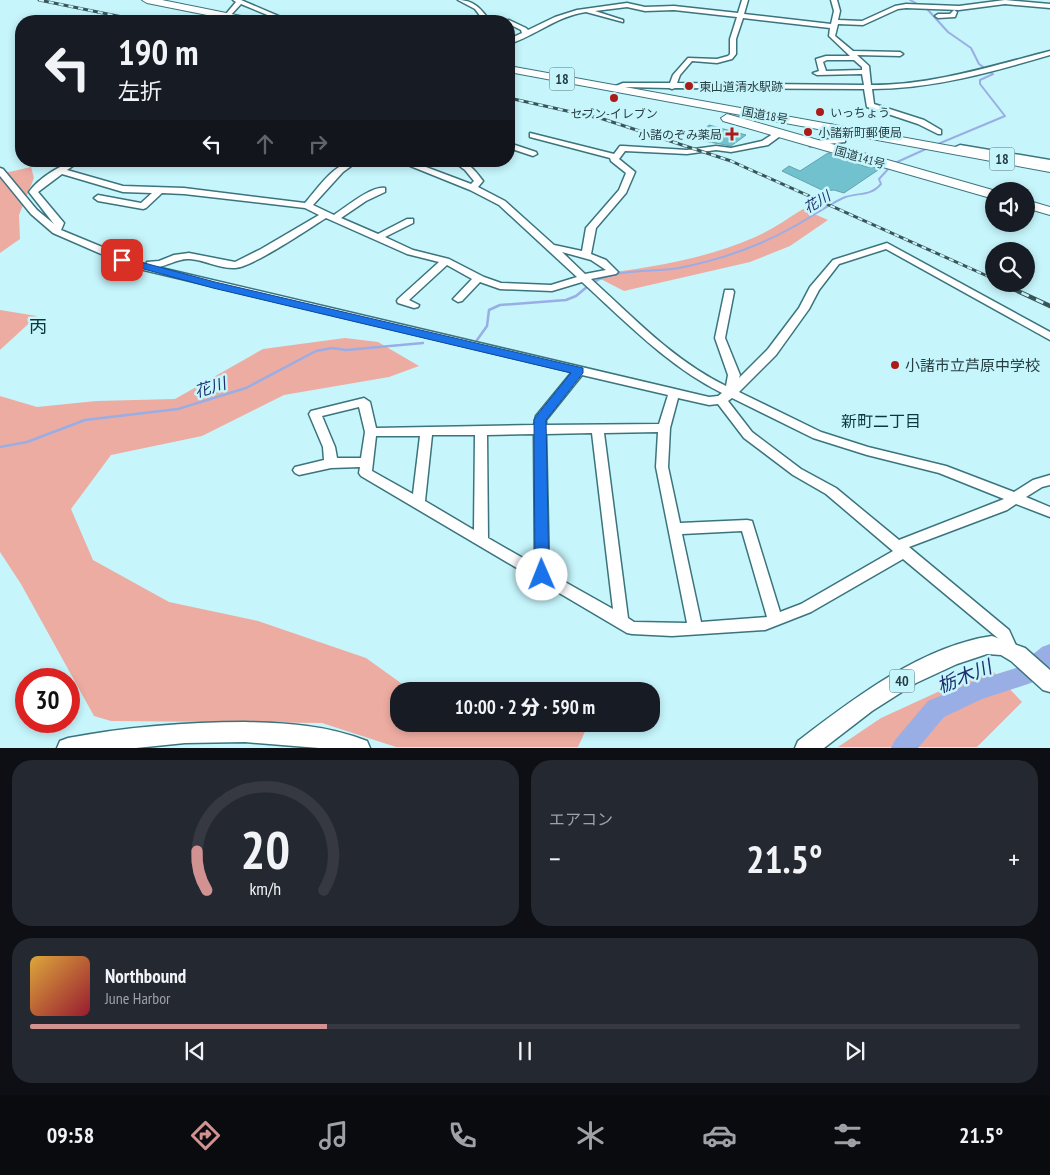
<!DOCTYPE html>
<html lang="ja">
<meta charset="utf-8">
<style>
:root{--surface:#171b24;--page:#242831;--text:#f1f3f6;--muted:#9ea1a6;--line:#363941;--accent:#d29292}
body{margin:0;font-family:"PT Sans Narrow","Noto Sans JP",sans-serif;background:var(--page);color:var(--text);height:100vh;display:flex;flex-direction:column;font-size:19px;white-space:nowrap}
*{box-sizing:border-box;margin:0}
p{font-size:16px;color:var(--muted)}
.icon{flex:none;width:28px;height:28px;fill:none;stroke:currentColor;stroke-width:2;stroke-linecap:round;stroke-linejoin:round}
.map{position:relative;height:748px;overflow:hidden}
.sheet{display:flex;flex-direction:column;gap:12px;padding:12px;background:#0d0f14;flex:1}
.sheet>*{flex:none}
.banner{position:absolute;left:15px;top:15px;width:500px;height:152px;border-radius:20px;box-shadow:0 2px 8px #0003;background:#171b24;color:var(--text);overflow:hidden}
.fabs{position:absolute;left:985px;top:182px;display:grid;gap:10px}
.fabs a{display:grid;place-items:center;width:50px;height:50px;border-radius:50%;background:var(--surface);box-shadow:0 2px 8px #0003;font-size:25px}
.speed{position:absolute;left:15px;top:668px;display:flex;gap:10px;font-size:25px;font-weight:700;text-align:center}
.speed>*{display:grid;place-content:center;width:65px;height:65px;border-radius:50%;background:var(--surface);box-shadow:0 2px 8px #0003;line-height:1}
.speed .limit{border:8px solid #d22;background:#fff;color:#111}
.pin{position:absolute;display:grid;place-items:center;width:42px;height:42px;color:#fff;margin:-21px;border-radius:10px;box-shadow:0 2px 8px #0006}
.me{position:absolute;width:55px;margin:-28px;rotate:359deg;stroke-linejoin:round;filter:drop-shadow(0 0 4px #0008)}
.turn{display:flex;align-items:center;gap:18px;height:105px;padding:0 20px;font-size:22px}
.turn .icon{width:65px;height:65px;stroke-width:2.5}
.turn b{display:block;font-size:35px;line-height:42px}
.lanes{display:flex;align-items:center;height:48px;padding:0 20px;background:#0003;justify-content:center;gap:25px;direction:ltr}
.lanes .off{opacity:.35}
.big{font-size:38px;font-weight:800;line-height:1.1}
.sheet .card{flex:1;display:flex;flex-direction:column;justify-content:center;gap:8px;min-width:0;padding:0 18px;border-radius:20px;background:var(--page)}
.sheet .dial{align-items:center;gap:0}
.dial svg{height:130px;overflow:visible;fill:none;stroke:var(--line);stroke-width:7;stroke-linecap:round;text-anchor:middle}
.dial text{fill:var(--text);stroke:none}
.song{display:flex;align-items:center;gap:15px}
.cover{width:60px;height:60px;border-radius:8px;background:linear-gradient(135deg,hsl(40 70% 55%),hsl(350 70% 35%))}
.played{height:5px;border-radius:2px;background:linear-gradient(90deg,var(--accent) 30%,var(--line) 30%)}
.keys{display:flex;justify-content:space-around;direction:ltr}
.heat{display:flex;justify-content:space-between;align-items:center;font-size:28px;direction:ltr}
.sheet .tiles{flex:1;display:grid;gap:12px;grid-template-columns:1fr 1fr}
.card:last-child{grid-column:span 2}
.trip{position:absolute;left:390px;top:682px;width:270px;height:50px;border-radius:20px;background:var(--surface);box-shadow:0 2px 8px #0003;font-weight:800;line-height:50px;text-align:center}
.tabs{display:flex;height:80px;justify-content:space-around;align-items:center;background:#090b0e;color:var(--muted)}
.tabs .icon{width:35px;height:35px}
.tabs .on{color:var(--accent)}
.tabs b{font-size:22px;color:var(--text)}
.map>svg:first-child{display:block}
</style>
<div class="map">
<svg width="1050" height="748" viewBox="0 0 1050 748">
<rect width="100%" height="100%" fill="#c6f5fc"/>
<g fill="#edaca2">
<polygon points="31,167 34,178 19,215 20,239 0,253 0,174"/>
<path d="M803,209l25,11 -38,26 -40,16 -126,29 -31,-16c54,-7 109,-15 160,-37 17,-7 34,-19 50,-29z"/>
<polygon points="0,310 37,316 0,350"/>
<polygon points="345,338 378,342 419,366 389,377 284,395 202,436 111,455 71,509 93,560 169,602 258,621 366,658 412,691 399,691 399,724 572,724 587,727 578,747 396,747 322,723 111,721 94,716 21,584 0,552 0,396 37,407 96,401 175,399 263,349"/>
<polygon points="990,668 1022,702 977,747 838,747 881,718"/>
</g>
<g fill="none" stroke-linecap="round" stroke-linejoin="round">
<g stroke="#99aee4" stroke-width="2">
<polyline points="910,0 928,10 948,32 971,48 979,64 993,74 980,80 980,84 1005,116 938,144"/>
<polyline points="895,163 928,148"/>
<path d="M587,287c23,-20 63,-14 92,-19 40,-8 79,-21 114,-41 17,-9 33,-21 50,-29 14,-6 27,-1 38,-14l-2,-5 11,-12"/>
</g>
<g stroke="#99aee4" stroke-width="2.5">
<polyline points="477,340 487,326 489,310 500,305 566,300 576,296 588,286"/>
<polyline points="0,447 27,442 85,420 178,409 246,388 316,351 332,348 346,350 423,343"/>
</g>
<polygon fill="#99aee4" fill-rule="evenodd" points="1050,644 1050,667 1031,683 982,699 944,717 918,748 891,748 895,740 928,701 978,680 1016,668 1042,647"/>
</g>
<g fill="#71c2ce" stroke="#68a1aa">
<polygon points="709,125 746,135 731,146 693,139"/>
<polygon points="828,153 867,167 881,168 844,193 834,190 824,191 782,171 789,166 800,171"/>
</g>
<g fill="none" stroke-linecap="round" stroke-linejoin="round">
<defs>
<g id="minor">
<polygon points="233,0 241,0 290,21 282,21 241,4 229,17 225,17 225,15 236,2"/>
<path d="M458,0c16,0 23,9 32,21h-6l-9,-12z"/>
<path d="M742,0h6l-4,14 87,10 3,-13 -3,-11h6l3,11 -2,9 24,1 33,-15 11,-2 53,2 46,-6 45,4v4l-45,-4 -46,6 -53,-2 -8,1 -35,16 -25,-1 -3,12 18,15 47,1 3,2 -3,2 -43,-1 12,11 2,19c62,0 120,-19 179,-34v4c-58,17 -117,34 -178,34l2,15 50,16 17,10v4h-3l-20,-10 -51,-17 -3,-18 -189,-1 -3,1 -3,-1 -45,-1 -9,3 -4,-2 12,-5h47l3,-8 15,-17 29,1 11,-3 2,-2v-15l7,-22 -63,-7 -29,1 -18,-4 -32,4 28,9v2l-37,-10c-29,4 -51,24 -77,32v-5l13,-6 -1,-3 -12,-6v-3h-3l3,-1 17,8 2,2 27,-13 22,-7 50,-7 18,4 29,-1 64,7zM743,18l87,10 -1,8 21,20h-24l-10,3 3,12 -6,2 4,2 45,-1 2,11 -187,-2 3,-8 12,-14 25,2 15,-4 4,-5v-15zM827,60h27l8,7v3l-36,1 -3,-9z"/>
<polygon points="954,10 957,12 955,17 938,18 935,16 938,14 950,14"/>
<polygon points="501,19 504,21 497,21 498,20"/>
<polygon points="826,125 832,125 833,127 830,134 845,138 845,142 810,146 810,142 831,139 822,135"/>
<path d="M776,132l7,2 -15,11 -37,7 -15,-2 -29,4 -62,-3 -6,8 16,13 -9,21 -30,35 -5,26 15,6 12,12 -2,2 -25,5c42,38 83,82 135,107l2,-11 -13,-37 10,-48h8l1,2 -9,46 15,37 -1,3 29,-29 31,-41 11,-21 23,-27 54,-17 163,89v8l-164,-91 -47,15 -20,26 -10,19 -33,46 -37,37 82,40 47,15 78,19 68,26 19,-12 17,-5v10l-8,2 -16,10 24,10v10l-34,-13 -9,6 -98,37 100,83 9,20 -2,5 -5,2 -5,-2 -7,-16 -96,-80 -92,53 -46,18 -93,6 -40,-2 -5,-1 -266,-157 -2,-3 1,-6 -29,1 -32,7 -4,-2 -2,-3 2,-3 29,-7 -1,-13 -14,-33 2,-3 53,-13 6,4 6,26 158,-3 2,-9 36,-44 -441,-105 -78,-34 -22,-19 -31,-38v-8l3,1 34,41 17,14 -25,-32c9,-13 35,-31 51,-31l-13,9 56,16 61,2 121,15c14,-16 30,-42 53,-42l-15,11 -30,33 21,10c12,-8 37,-29 51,-27v4l-19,9 -25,17 37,16 29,-15h6v4l-28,14 28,13 36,9 35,18 17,6 50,2 26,-8 -78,-72 -29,-15 -72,-29h12l61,23 3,-3 -9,-11 -12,-9c15,0 21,8 30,20l-5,6 27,14 49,44 28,6 4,-23 33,-38 7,-17 -15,-12 -1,-3 -80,-21v-4l84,21 6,-8h3l64,4 29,-4 15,2 31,-7zM62,174l61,18 29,1 -11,10 -43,-8 -4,3 4,3 45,8 3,-1 16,-15 22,1 121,14 14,7 -58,34 -26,13 -46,-9 -15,2 -15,6 -12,1 -1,3 -85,-35 3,-7 -26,-31zM326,218l81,36 32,8 -41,37 -1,2 1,2 16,5 4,-1 1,-2 -10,-5 38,-35 25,14 -19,20 5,3 4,-1 18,-19 20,7 52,2 30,-9c44,40 86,84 140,111l-4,3 -9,1 -552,-130c11,-1 21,-9 33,-8 15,1 30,10 45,9 18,-1 73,-39 91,-50zM562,252l29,8 15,10 -21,4zM582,375l86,20 -9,29 -113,1v-5zM678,398l31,7 9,-1 26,34 49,37 33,19 67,57 -92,53 -21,8 -28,-91 -5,-1 -67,3 -12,-56 2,-39zM732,398l81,40 54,17 72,18 65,26 -105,41 -63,-52 -35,-19 -49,-37 -24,-31zM359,407l6,25 -4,26h-24l-2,-11 -13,-31zM658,432l-2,35 31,156 -53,-1 -6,-4 -24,-185zM592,433l21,176 -64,-36 -3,-139zM534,434l1,131 -47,-27 -1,-103zM432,435h43l-1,95 -49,-29zM376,436h44l-7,58 -41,-23zM742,531l25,86 -66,5 -19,-88z"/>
<polygon points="509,143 536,152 537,154 533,156 509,148"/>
<polygon points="960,145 1050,160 1050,166 961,150 953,152 949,150"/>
</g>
<g id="major">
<path d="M992,636l33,12 25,22v22l-7,-2 -32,-29 -10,-6 -14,-1 -30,10 -41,19 -44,28 -48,37h-29l3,-7c55,-42 124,-95 194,-105z"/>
<path d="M245,722c41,1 82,3 122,19l3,7h-51l-74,-6 -60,1 -49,5h-79l3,-7 8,-3c59,-11 117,-16 177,-16z"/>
</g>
<g id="highway">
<polygon points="142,0 162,0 251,18 256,21 237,21 147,3"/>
<polygon points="509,66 1050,164 1050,172 509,72"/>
<polygon points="727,114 996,191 994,191 994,199 723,121 721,118"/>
<polygon points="1026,200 1050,207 1050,215 1026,208"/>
</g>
</defs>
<use href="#minor" stroke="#3b747d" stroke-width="3"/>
<use href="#major" stroke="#3b747d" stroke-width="3"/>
<use href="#highway" stroke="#3b747d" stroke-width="2"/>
<use href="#minor" fill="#fff" fill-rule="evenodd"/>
<use href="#major" fill="#fff" fill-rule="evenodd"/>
<use href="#highway" fill="#fff" fill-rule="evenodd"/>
<defs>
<g id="rail-far1">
<polyline points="39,0 142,21"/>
<polyline points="509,98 603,119 731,161 994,279"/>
<polyline points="1003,284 1009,287"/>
</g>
<polyline id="rail" points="1007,286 1050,306"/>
</defs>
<use href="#rail-far1" stroke="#3a5558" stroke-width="3"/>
<use href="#rail" stroke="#3a5558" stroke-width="4.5"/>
<use href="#rail-far1" stroke="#c6f5fc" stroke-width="2" stroke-dasharray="5" stroke-linecap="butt"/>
<use href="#rail" stroke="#c6f5fc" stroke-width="2.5" stroke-dasharray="8" stroke-linecap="butt"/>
</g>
<polygon fill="#1a73e8" stroke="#114b97" points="122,257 215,282 583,368 583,373 546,420 549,575 547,579 537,579 535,575 534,419 571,373 213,288 118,262 117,260"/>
<g fill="#ac1b18" stroke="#c6f5fc" stroke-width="2">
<circle cx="689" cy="86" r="5"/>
<circle cx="614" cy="98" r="5"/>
<circle cx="820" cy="112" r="5"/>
<circle cx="808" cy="132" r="5"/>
<path d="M729.5 126.5h5v5h5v5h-5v5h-5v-5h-5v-5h5z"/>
<circle cx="895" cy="365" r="5"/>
</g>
<g text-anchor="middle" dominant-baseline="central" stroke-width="5" stroke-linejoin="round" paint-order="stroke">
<g font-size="12" fill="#263e41" stroke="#c6f5fc" text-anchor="start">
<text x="699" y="86">東山道清水駅跡</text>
<text x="830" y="112">いっちょう</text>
<text x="614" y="113" text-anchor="middle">セブン-イレブン</text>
<text x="818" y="132">小諸新町郵便局</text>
<text x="722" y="134" text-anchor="end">小諸のぞみ薬局</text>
</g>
<g font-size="12" fill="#263e41" stroke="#c6f5fc">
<text transform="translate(765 115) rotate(10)">国道18号</text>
<text transform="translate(860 157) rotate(16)">国道141号</text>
</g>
<g fill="#c6f5fc" stroke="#567579" stroke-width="1">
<rect x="549.5" y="67.5" width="25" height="23" rx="4"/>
<rect x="989.5" y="147.5" width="25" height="23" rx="4"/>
<rect x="889.5" y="669.5" width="25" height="23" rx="4"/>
</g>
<g font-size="14" font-weight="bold" fill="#263e41">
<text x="562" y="79">18</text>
<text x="1002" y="159">18</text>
<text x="902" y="681">40</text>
</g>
<g font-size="14" font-style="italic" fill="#1e2f6e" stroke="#c6f5fc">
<text transform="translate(817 202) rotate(-31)">花川</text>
</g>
<g font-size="15" fill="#263e41" stroke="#c6f5fc" text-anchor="start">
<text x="905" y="365">小諸市立芦原中学校</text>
</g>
<g font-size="16" font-style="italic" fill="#1e2f6e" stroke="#c6f5fc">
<text transform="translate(210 387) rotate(-17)">花川</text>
</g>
<g font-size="16" fill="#09383f" stroke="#c6f5fc">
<text x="881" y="421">新町二丁目</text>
</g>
<g font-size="18" fill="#09383f" stroke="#c6f5fc">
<text x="38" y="326">丙</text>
</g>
<g font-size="19" font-style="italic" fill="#1e2f6e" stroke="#c6f5fc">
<text transform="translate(964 676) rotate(-22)">栃木川</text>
</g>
</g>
</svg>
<div class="fabs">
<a><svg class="icon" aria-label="sound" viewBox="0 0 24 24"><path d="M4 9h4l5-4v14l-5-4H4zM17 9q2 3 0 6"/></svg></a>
<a><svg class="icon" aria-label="search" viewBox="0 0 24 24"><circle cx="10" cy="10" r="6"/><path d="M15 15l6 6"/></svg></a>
</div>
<div class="speed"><div class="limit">30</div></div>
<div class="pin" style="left:122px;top:260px;background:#d93025"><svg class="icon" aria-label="arrive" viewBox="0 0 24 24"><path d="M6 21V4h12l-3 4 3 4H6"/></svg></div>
<svg class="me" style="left:542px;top:575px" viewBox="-20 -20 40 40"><circle r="19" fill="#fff"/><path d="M0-13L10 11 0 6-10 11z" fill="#1a73e8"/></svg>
<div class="trip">10:00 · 2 分 · 590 m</div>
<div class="banner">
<div class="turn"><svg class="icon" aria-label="left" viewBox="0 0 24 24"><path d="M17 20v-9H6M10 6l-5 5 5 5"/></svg><div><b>190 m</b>左折</div></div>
<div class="lanes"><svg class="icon" aria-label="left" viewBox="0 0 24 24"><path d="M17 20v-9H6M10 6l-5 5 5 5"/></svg><svg class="icon off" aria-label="ahead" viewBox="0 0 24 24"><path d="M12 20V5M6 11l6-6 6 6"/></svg><svg class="icon off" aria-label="right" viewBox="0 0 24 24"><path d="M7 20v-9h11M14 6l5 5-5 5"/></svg></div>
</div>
</div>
<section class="sheet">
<div class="tiles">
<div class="card dial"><svg viewBox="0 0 100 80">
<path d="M14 69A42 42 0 1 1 86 69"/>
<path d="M14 69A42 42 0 0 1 8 45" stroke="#d29292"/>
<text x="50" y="56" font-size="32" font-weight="700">20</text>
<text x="50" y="72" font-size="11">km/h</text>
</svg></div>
<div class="card"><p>エアコン</p>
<div class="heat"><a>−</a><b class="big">21.5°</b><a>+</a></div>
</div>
<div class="card">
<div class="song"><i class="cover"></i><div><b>Northbound</b><p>June Harbor</p></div></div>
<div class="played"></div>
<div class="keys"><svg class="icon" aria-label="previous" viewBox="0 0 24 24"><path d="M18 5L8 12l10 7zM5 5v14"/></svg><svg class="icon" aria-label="pause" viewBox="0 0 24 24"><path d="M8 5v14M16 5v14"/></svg><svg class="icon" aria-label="next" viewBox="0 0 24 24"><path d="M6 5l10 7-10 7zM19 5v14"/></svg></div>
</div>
</div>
</section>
<nav class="tabs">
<b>09:58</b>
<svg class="icon on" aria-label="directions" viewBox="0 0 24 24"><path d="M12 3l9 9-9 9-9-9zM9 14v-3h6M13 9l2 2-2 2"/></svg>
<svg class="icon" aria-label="music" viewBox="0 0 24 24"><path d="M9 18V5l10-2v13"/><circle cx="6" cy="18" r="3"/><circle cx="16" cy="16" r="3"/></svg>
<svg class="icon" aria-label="phone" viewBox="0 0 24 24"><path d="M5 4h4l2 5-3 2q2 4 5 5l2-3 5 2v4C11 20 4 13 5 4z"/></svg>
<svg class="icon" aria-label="climate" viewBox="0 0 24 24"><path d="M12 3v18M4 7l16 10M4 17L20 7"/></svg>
<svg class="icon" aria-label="car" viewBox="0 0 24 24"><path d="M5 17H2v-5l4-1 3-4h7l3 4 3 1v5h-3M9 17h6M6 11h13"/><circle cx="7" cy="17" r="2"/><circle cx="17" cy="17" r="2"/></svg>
<svg class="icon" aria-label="filters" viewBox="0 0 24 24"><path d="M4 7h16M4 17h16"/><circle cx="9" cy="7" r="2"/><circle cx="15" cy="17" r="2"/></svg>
<b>21.5°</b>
</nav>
